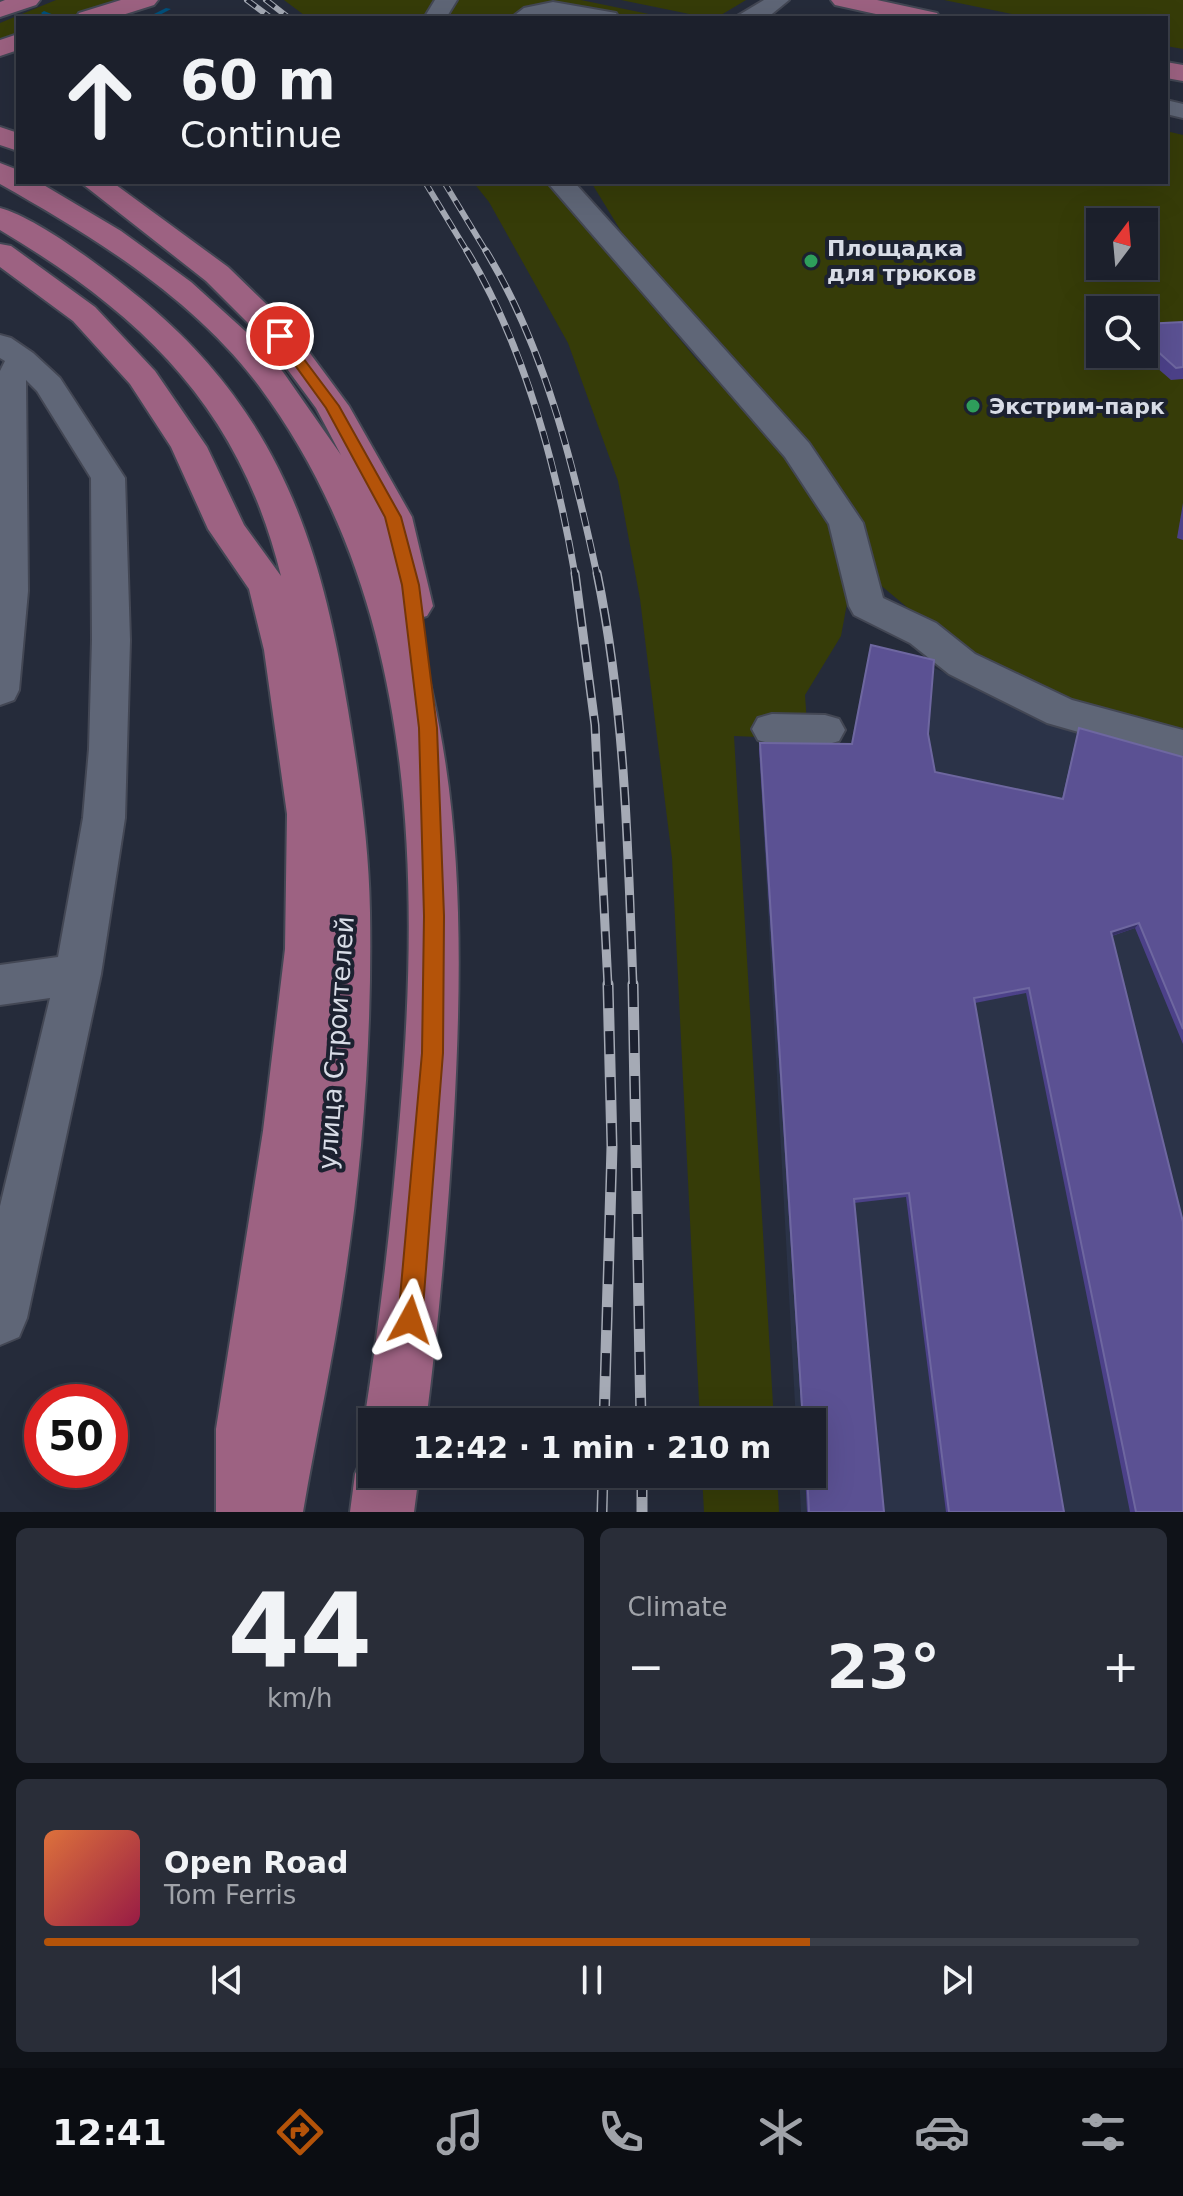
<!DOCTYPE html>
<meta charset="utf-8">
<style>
:root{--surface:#1c202c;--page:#292d38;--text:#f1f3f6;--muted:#a0a3a9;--line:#3a3e48;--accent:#b45309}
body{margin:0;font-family:"DejaVu Sans",sans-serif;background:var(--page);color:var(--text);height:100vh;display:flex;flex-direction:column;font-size:30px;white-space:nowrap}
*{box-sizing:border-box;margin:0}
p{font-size:26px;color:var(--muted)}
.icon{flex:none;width:44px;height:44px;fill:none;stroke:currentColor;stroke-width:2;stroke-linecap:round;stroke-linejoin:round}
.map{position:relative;height:1512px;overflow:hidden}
.details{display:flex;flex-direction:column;gap:16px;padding:16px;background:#0f1218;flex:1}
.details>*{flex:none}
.banner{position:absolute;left:16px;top:16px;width:1152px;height:168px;border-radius:0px;box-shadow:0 8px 32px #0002,0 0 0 2px var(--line);background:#1c202c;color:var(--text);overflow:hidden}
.needle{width:52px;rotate:16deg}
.buttons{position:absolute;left:1086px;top:208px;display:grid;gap:16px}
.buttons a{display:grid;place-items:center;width:72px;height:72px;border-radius:0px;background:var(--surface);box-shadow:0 8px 32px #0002,0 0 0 2px var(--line);font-size:40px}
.speed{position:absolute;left:24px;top:1384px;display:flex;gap:16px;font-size:40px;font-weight:700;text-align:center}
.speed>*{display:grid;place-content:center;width:104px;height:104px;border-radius:50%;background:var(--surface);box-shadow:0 8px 32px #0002,0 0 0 2px var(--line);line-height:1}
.speed .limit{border:12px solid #d22;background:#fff;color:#111}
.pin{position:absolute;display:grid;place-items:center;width:68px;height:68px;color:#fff;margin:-34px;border:4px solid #fff;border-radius:50%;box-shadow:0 2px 8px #0007}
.me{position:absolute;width:88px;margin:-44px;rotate:5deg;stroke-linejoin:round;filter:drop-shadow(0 0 6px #0008)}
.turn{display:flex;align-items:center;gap:28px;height:168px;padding:0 32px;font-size:36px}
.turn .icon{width:104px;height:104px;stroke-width:2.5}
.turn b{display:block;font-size:56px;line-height:68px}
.big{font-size:60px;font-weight:700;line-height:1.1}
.details .card{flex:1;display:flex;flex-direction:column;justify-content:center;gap:12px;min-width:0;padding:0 28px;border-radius:12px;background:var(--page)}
.details .dial{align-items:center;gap:0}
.dial b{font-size:104px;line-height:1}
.song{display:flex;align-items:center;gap:24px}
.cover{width:96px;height:96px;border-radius:12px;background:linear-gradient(135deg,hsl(20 70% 55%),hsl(340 70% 35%))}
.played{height:8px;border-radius:4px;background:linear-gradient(90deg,var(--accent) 70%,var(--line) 70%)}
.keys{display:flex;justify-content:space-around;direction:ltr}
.heat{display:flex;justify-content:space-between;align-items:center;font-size:44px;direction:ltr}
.details .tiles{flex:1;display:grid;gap:16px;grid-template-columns:1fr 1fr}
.card:last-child{grid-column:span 2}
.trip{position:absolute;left:358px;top:1408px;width:468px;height:80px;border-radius:0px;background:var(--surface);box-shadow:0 8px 32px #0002,0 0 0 2px var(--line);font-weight:700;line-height:80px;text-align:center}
.menu{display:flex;height:128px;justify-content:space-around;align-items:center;background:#0b0d12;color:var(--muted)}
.menu .icon{width:56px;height:56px}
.menu .selected{color:var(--accent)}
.menu b{font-size:36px;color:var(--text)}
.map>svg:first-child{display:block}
</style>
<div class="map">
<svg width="1183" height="1512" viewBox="0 0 1183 1512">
<rect width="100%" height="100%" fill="#252b3a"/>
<polygon fill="#2b3348" points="869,651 932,667 1077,731 1183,762 1183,1512 801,1512 799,1474 812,1474 812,1422 796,1422 759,749 850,749"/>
<g fill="#363c08" fill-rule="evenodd">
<polygon points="56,0 125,0 66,18 18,18 18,34 0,40 0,23"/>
<polygon points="284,0 581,0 668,18 626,18 585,8 514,18 308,18"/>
<polygon points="621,0 746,0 716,18 709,18"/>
<polygon points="944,0 1183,0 1183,49 1166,46 1166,18 1032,18"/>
<path d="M1166,131l17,4v605l-88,-28 -93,-43 -64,-36 -72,-60 -15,-48 -202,-248 -58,-95h575zM1100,222h44v44h-44zM1100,310h44v44h-44z"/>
<polygon points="473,182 549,182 697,360 775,442 830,526 848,598 841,636 805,695 808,739 734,736 774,1422 700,1422 672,858 640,599 618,481 568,343 489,202"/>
<polygon points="702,1474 777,1474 779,1512 704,1512"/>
</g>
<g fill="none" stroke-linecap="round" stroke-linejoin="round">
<g fill="#00507c" fill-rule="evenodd">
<polygon points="166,8 171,9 154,18 146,18"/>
<path d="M44,11l15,6 1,1c-7,0 -14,0 -19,-5z"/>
</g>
<defs>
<g id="minor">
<polygon points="435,0 457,0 446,18 424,18"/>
<polygon points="764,0 789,0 767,18 734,18"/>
<polygon points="553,2 616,13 619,18 553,15 511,18 524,8"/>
<polygon points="1166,100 1183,104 1183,118 1166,114"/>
<polygon points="547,182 574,182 809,443 863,523 883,598 936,623 975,654 1072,700 1183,730 1183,762 1047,723 949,674 910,643 854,615 849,606 829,524 785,457"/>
<polygon points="0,335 11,338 33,353 60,378 125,478 130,640 125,818 101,974 27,1318 19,1337 0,1345 0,1206 50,998 0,1005 0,965 58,957 83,818 89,749 92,640 91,478 37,391 26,380 28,591 19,690 14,700 0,705 0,371 5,361 0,358"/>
<path d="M772,714l53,1 14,4 6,11 -6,11c-24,8 -57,7 -81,-1l-6,-11 6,-11z"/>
</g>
<g id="major">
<polygon points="5,0 40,0 36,5 0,17 0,2"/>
<polygon points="121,0 158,0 154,5 113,18 76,18 79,13"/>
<polygon points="831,0 877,0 937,13 940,18 894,18 835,5"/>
<polygon points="18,34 18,50 0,56 0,40"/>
<polygon points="1166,62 1183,65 1183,81 1166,78"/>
<polygon points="0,127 18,133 18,151 0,145"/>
<path d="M0,163l18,7v12h21l8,5 74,44 70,51 64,58 28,32 58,83 -25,-47 -48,-65 -62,-62 -126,-99h32l116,85 64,62 57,77 63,111 21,89 -6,10 -15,4c52,157 51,330 42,494 -6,103 -15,206 -28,308h-54v19l-8,-19c16,-102 28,-205 36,-307 21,-250 15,-519 -141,-729 -66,-88 -165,-149 -259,-202z"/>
<path d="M0,208c39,10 114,68 146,95 133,112 175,240 202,407 11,67 21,134 22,202 2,123 -7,249 -26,371 -11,76 -28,152 -41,229h-87v-83l47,-298 22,-182 2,-135 -23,-164 -15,-61 -41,-60 -37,-82 -41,-63 -57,-63 -73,-54v-23l11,2 84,61 60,64 52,76 37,78 37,51c-41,-167 -137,-260 -281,-346z"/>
<polygon points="372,1449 372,1474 419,1474 414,1512 350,1512 355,1474 365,1452"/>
</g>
</defs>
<use href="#minor" stroke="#434754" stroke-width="4"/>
<use href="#major" stroke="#434754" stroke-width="4"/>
<use href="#minor" fill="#5f6677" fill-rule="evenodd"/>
<use href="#major" fill="#9d6282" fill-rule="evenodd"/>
<defs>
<g id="rail-far3">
<polyline points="247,0 271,18"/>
<polyline points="266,0 289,18"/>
<polyline points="425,182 468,253"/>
<polyline points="444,182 487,253"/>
</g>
<g id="rail-far2">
<path d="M467,251c58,96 89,213 108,324"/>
<path d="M486,251c59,98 87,212 111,324"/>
</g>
<g id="rail-far1">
<polyline points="575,573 595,725 608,986"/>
<path d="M597,573c28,135 31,276 36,413"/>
</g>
<g id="rail">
<polyline points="633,984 641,1422"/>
<polyline points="604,1422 612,1147 608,984"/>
<polyline points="642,1474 642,1512"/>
<polyline points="602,1512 603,1474"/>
</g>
</defs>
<use href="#rail-far3" stroke="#a5aab5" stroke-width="6"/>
<use href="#rail-far2" stroke="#a5aab5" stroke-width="7"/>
<use href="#rail-far1" stroke="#a5aab5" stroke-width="9"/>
<use href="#rail" stroke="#a5aab5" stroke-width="11"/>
<use href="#rail-far3" stroke="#1c2130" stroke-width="4" stroke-dasharray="11" stroke-linecap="butt"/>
<use href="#rail-far2" stroke="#1c2130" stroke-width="5" stroke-dasharray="14" stroke-linecap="butt"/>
<use href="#rail-far1" stroke="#1c2130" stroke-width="6" stroke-dasharray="18" stroke-linecap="butt"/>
<use href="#rail" stroke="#1c2130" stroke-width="8" stroke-dasharray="23" stroke-linecap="butt"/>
</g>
<g fill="#4c4189">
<polygon points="1183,322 1183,379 1171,380 1141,354 1144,354 1144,324"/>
<polygon points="1183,503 1183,540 1177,538"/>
<polygon points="1079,728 1183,757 1183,1044 1135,928 1112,936 1183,1512 1130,1512 1026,993 975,1003 1064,1512 946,1512 906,1197 854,1203 884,1512 807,1512 805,1474 812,1474 812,1422 802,1422 759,749 760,743 851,744 928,734 935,772 1062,799 1077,735"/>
</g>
<polygon fill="#363165" points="1139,923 1135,928 1108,937 1111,932"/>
<g fill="#5b5193" stroke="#6e67a0" stroke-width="2">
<polygon points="1183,322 1183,367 1176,368 1144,339 1144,324"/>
<polygon points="871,645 934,660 928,734 935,772 1063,799 1079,728 1183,757 1183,1029 1139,923 1111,932 1183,1222 1183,1512 1136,1512 1029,988 974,998 1064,1512 949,1512 909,1193 854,1199 884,1512 809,1512 807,1474 812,1474 812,1422 803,1422 760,743 852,744"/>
</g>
<polygon fill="#b45309" stroke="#753606" stroke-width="2" points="276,334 285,334 339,406 401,517 419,585 437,728 444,916 443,1053 422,1320 419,1329 410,1333 401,1329 398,1320 422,1053 424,916 419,728 402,585 385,517 326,408 274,336"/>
<g fill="#2e9e5b" stroke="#1c2130" stroke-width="3">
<circle cx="811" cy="261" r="8"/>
<circle cx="973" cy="406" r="8"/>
</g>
<g text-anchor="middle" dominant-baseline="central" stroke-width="8" stroke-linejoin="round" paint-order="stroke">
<g font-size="22" font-weight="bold" fill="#d8dce6" stroke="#1c2130" text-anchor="start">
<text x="827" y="248">Площадка<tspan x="827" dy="25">для трюков</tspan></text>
<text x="989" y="406">Экстрим-парк</text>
</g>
<g font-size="26" fill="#d8dce6" stroke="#1c2130">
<text transform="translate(336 1043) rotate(-86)">улица Строителей</text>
</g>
</g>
</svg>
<div class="buttons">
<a><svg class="needle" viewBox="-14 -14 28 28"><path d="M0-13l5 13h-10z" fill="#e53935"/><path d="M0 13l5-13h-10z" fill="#a0a3a9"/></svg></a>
<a><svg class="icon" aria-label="search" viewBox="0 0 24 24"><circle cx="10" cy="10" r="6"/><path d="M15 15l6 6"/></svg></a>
</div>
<div class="speed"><div class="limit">50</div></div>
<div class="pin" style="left:280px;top:336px;background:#d93025"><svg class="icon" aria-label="arrive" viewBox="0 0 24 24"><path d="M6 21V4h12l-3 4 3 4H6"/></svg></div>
<svg class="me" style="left:410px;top:1320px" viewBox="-20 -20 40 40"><path d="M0-17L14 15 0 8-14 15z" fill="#b45309" stroke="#fff" stroke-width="4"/></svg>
<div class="trip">12:42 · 1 min · 210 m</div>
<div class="banner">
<div class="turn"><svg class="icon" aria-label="ahead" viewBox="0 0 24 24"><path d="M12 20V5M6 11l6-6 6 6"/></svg><div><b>60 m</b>Continue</div></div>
</div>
</div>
<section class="details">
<div class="tiles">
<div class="card dial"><b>44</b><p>km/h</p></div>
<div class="card"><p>Climate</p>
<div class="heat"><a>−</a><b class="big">23°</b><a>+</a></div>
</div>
<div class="card">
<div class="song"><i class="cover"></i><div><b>Open Road</b><p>Tom Ferris</p></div></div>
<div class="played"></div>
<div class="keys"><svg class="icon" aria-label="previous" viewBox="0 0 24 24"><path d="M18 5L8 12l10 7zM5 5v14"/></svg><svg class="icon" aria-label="pause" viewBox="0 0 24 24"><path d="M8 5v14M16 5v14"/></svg><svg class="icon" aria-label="next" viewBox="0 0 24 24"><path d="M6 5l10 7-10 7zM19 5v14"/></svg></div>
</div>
</div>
</section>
<nav class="menu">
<b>12:41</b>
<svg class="icon selected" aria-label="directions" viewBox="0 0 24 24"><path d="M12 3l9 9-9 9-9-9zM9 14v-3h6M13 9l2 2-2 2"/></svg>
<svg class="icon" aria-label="music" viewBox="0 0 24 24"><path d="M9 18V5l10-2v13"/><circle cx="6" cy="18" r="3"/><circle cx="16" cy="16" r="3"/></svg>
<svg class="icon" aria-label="phone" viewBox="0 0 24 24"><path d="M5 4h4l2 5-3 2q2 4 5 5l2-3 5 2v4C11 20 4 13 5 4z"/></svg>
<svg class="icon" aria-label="climate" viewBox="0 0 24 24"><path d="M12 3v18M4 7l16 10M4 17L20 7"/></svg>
<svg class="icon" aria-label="car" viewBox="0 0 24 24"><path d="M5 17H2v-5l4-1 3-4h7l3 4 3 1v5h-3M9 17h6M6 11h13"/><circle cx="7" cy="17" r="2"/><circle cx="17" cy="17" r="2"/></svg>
<svg class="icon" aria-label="filters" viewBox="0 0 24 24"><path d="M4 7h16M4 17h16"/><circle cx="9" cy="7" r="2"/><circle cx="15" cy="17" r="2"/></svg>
</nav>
